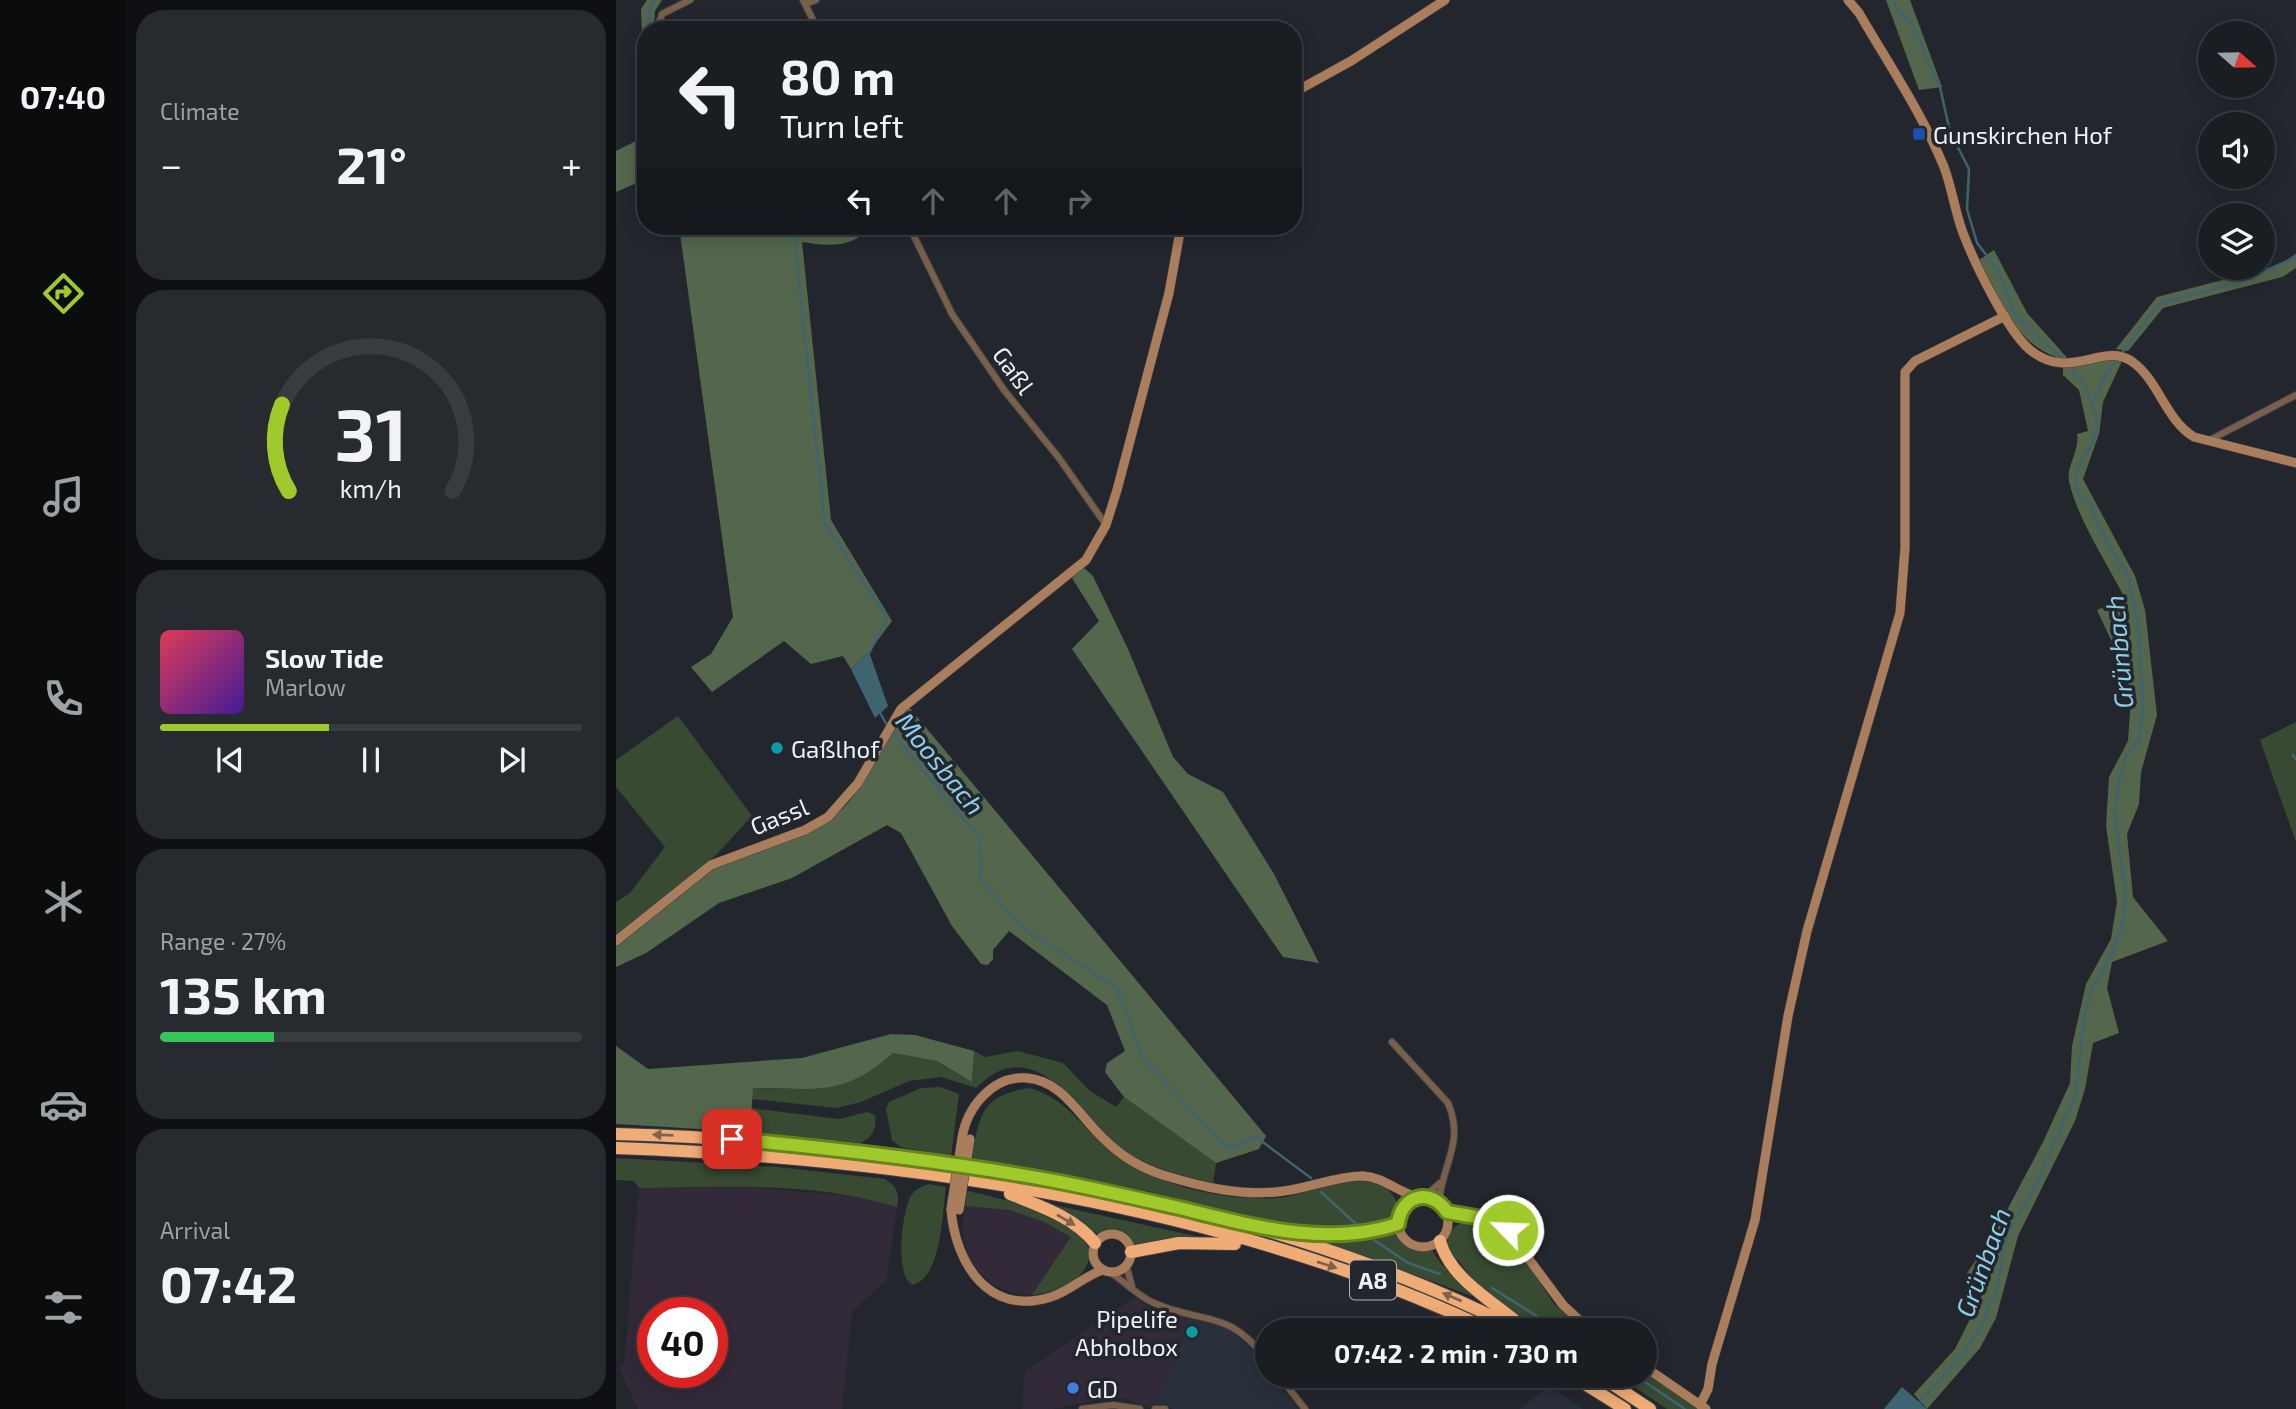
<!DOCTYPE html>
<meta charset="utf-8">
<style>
:root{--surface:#1a1d22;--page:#272a2f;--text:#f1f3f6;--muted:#9fa2a5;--line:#383b40;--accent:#a0c92b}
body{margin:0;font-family:"Exo 2",sans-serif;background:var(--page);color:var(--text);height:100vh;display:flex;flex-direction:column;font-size:26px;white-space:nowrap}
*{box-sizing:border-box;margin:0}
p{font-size:23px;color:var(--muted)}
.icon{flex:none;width:38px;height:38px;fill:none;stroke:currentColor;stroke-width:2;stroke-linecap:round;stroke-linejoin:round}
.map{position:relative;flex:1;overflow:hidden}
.side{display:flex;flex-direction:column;gap:10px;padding:10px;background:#0e1013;width:490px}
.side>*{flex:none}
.top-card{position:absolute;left:21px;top:21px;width:665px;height:214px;border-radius:28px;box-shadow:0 4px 18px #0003,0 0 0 2px var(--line);background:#1a1d22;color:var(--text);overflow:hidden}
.needle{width:46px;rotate:110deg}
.buttons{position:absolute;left:1582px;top:21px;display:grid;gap:14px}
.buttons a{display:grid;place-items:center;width:77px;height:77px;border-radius:50%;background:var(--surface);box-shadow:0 4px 18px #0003,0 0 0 2px var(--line);font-size:35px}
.speed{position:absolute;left:21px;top:1297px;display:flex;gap:14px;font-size:35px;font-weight:700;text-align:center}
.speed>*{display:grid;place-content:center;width:91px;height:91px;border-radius:50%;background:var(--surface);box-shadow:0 4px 18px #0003,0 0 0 2px var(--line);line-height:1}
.speed .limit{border:10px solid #d22;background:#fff;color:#111}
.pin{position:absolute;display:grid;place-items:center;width:60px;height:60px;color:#fff;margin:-30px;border-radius:14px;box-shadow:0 4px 10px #0006}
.me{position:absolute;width:77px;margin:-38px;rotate:294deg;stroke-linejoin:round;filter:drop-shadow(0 0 5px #0008)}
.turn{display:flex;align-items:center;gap:24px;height:147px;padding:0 28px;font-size:32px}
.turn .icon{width:91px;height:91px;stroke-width:2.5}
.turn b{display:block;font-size:49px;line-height:60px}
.lanes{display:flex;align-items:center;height:66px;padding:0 28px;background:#0003;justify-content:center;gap:35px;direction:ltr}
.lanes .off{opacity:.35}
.big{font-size:52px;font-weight:700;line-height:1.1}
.side .card{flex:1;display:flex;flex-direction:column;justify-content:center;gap:10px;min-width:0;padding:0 24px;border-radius:28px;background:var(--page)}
.side .dial{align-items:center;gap:0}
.dial svg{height:182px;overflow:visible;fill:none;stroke:var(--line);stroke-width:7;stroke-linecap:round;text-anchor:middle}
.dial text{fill:var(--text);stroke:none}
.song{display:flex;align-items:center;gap:21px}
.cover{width:84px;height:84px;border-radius:10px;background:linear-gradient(135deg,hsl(350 70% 55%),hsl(260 70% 35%))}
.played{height:7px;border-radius:4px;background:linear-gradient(90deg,var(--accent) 40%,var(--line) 40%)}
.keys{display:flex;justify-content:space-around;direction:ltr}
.heat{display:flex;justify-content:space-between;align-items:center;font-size:38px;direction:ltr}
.charge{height:10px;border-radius:5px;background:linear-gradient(90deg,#34c759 27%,var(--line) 0)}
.trip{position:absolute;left:639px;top:1318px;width:402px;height:70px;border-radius:35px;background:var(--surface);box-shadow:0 4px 18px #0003,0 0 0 2px var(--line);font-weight:700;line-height:70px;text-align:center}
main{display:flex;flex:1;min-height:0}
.tabs{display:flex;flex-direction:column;width:126px;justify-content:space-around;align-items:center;background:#0a0c0e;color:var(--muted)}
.tabs .icon{width:49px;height:49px}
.tabs .active{color:var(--accent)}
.tabs b{font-size:32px;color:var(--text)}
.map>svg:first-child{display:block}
</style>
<main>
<nav class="tabs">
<b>07:40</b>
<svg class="icon active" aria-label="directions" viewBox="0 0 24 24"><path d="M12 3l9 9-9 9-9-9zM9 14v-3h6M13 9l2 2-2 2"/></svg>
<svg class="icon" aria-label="music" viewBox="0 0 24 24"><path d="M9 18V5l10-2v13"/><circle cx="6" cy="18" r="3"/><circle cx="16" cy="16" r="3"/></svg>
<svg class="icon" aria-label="phone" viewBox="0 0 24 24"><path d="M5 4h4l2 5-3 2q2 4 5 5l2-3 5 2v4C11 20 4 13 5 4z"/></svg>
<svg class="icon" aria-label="climate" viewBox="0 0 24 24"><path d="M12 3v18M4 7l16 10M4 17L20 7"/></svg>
<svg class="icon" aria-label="car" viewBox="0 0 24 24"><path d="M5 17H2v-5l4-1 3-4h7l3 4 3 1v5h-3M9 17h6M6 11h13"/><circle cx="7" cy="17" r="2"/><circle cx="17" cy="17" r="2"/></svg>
<svg class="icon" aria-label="filters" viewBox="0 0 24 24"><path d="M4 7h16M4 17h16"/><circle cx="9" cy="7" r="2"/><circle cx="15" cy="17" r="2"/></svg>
</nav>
<section class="side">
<div class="card"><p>Climate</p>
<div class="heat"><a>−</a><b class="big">21°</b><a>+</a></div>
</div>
<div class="card dial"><svg viewBox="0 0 100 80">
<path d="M14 69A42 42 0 1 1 86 69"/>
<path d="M14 69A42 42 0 0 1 11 31" stroke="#a0c92b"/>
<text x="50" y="56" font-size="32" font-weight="700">31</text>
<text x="50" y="72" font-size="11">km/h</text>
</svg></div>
<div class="card">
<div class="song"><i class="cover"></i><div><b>Slow Tide</b><p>Marlow</p></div></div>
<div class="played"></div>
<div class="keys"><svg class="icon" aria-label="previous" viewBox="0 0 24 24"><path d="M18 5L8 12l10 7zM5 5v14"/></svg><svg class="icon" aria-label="pause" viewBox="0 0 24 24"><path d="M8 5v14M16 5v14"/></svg><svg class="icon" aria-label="next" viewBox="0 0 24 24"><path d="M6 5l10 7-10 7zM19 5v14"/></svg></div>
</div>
<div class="card"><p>Range · 27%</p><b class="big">135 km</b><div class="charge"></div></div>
<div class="card"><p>Arrival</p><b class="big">07:42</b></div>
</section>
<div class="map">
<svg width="1680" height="1409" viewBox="0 0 1680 1409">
<rect width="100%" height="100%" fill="#23272d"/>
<g fill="#332a39" fill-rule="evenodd">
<path d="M130,1187l117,10 34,10 -11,74 -34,30 -10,98h-204l-19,-41 5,-4 15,-176zM37,1312h59v60h-59z"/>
<polygon points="349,1206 393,1210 428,1222 456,1237 416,1295 396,1293 376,1284 361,1270 353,1258 346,1231"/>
<polygon points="519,1297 531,1306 572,1318 560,1361 540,1404 533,1407 506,1398 487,1399 436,1409 406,1409 409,1371"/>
</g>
<g fill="#29303c">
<polygon points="572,1318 615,1329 637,1351 651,1370 651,1376 655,1376 682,1409 557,1409 551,1404 540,1404 560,1361"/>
<polygon points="934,1386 967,1409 903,1409"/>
</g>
<g fill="#384a32">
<polygon points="62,716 136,816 100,855 0,937 0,902 14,893 49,847 0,787 0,760"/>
<polygon points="1680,722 1680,842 1644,740"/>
<path d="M358,1051l11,6 33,-6 45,12 27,28 26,16 8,-10 92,66 -3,20c-31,-8 -64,-14 -90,-34 -41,-30 -87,-123 -147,-61l-35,-11 -32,4 -48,21 -25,6 -84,-9v-11c59,1 94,8 141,-35l44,8 35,21z"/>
<polygon points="324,1087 343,1094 335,1156 285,1147 276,1140 270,1109 273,1102 305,1088"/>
<path d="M414,1088c36,11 48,35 75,58 38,32 92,49 142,52 10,0 22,1 32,0 34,-4 104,-40 119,8l-10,18c-74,20 -164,-15 -237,-32 -59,-13 -119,-24 -179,-33 7,-44 9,-64 58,-71z"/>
<path d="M135,1108l88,11 28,-7 8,3c2,14 -2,21 -14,28l-111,-11z"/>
<path d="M0,1158l162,9 107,12c12,8 15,14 12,28 -82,-26 -173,-20 -258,-19l-5,-7 -18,-1z"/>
<path d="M313,1184l17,3c-4,26 -4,89 -33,98 -19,-8 -11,-74 -2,-89 4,-7 10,-9 18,-12z"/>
<path d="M351,1191c29,6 149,32 117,79 -11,16 -34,23 -52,25l39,-58 -27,-15 -35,-12 -44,-4z"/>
<polygon points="438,1205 579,1236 578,1239 518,1246 506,1232 488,1230 483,1234 437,1207"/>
<path d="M856,1221l19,4 18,10 45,69 29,26h-41l-63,-41 -20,-28 -11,-7 -4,-10c6,-16 12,-21 28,-23z"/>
<polygon points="779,1230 793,1248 815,1249 826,1265 858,1292 856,1296 699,1238"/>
<polygon points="1029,1373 1083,1409 1051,1409 1002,1376 1029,1376"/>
</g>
<g fill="#54674d">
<polygon points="31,0 46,0 39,11 38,30 30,30 30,63 27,60 25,9"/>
<polygon points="1270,0 1294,0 1326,87 1303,90"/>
<polygon points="30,136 30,179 0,192 0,151"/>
<path d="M63,226h192c-19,23 -43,20 -69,16l29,278 61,101 -23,31 -18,17 -8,-13 -32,8 -27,-23 -72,51 -21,-25 20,-13 22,-37z"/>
<path d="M1378,250l33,63 43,48c-55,-12 -66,-57 -91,-101z"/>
<polygon points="1680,254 1680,268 1666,277 1547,308 1512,351 1500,349 1541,297 1661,266"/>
<path d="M1487,359l19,2 -19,41 -4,32 -16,45 52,97 10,34 12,105 -16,57 -2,32 -12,30 6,63 35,44 -56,21 -5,26 12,45 -26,10 -8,46 -10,32 -57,115 -22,82 -16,30 -53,61 -13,-15 41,-45 29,-58 -11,-3 -6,-15 29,-42 47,-89 27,-59 2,-37 14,-62 25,-45 6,-37 -11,-76 3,-49 19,-36 2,-29 -2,-36 -31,-66 28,-11c-17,-35 -48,-80 -56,-118 -3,-15 11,-30 8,-47l11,-3 -9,-41 -16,-15v-8z"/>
<polygon points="467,567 477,576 512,649 557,757 572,774 607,792 658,874 703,963 667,957 456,649 483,621 456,578"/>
<path d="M292,706l358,430 -7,13 -43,14 -92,-66 -19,-25 2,-9 18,-12 -18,-46 -98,-74 -16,19v9l-5,6 -7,-1 -29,-38 -51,-93 -14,-8 -95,53 -73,25 -73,50 -30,14v-21c31,-26 63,-63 100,-80 41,-19 92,-26 126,-57 29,-28 40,-72 66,-103z"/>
<path d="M275,1034l24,1 59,16 -2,31 -35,-21 -44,-8c-50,45 -79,35 -140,35l-3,44 -134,-8v-78l32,23 154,-11z"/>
</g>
<g fill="#406371">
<polygon points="253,652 272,706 259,718 235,669"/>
<polygon points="1286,1387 1311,1409 1268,1409"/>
</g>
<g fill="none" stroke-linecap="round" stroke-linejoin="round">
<g stroke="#406371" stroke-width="2.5">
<polyline points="1278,0 1281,9 1296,24 1324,87 1334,132 1353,169 1351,209 1361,243 1382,270 1399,315 1449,361"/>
<polyline points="34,30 33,10 39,0"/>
<polyline points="177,226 209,524 271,618 253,653"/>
<polyline points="1506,353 1542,304 1626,281 1680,257"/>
<polyline points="1476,404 1489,376 1502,358"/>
<polyline points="263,711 272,727"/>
<polyline points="276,732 364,839 365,879 404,926 501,988 526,1057 611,1148 640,1137 695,1178"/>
<polyline points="1677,755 1680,759"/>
<polyline points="705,1192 740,1224"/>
<polyline points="758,1240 792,1263 824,1274"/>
<polyline points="876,1288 943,1330"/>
<polyline points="1020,1376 1069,1409"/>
<path d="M1304,1402l45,-52 18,-27 14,-35 10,-54 28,-48 41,-92 8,-79 9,-28 20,-34 11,-34 1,-33 -10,-67 2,-27 8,-34 14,-17 4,-39 -5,-78 -10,-48 -27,-45 -11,-29 -11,-5c-11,-29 8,-37 16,-61 8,-22 -12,-56 -26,-71"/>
</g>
<defs>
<g id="street">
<polyline points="187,0 202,30"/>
<polyline points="190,4 200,0"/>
<polyline points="41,30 46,14 74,0"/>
<polyline points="293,226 336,314 388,390 443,458 490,525"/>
<polyline points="1592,441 1680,395"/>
<path d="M776,1042l56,61c17,40 -6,61 -9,99"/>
<polyline points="809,1196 824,1183"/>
<polyline points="510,1265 516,1286"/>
<path d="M493,1272c16,9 28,24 45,31 50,22 74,5 113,57"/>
<polyline points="663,1376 689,1409"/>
<polyline points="466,1409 497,1405 524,1409"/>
<polyline points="539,1409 549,1409"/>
</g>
<g id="secondary">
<path d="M1232,0l11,13c29,50 63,100 85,154 8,21 11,45 19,66 11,29 44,97 66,116 41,35 75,-10 105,14 25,19 32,57 60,74l102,26"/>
<polyline points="677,93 735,61 829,0"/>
<polyline points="0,941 95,865 189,830 212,817 242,783 285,709 470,560 490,525 501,490 553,293 565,226"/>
<path d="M346,1138c5,-31 31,-63 65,-60 36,3 53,39 77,61 17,17 37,29 59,36 39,12 80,22 121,16 26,-3 52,-15 79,-15 20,1 35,16 54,21"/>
<circle cx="807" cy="1222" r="25"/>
<path d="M335,1209c4,53 37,108 100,88 19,-6 33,-21 52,-27"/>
<polyline points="831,1212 872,1219 892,1231 947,1305 974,1330"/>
<circle cx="496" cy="1253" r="19"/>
<polyline points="1029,1367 1090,1409"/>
<polyline points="1084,1405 1092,1389 1096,1364 1139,1220 1172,1016 1191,931 1284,613 1289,548 1289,372 1299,361 1389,316"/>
</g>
<g id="highway">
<path d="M0,1134c299,9 635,60 904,196"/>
<path d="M0,1148c288,10 612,57 874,182"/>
<path d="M394,1194c30,12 64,23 85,49"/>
<path d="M665,1230c40,3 78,7 117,-6"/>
<path d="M824,1241c10,37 51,59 78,82"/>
<polyline points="515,1252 563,1243 619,1244"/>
<polyline points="956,1376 1009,1409"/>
<polyline points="984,1376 1034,1409"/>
</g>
</defs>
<use href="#street" stroke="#3f4349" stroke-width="8"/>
<use href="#secondary" stroke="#3f4349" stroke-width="10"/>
<use href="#highway" stroke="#3f4349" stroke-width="14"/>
<use href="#street" stroke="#7a5f4a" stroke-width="6"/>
<use href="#secondary" stroke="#aa7e5c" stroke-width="9"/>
<use href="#highway" stroke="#f0ac76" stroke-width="12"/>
<defs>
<g id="secondary-bridge">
<polyline points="335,1209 346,1138"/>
<polyline points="343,1210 354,1139"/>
</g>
</defs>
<use href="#secondary-bridge" stroke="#3f4349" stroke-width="10" stroke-linecap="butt"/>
<use href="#secondary-bridge" stroke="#aa7e5c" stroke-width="9"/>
</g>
<defs><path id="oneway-solid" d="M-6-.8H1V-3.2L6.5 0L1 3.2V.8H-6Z" transform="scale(1.75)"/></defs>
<g fill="#7f634e">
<use href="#oneway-solid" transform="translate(47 1135) rotate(-178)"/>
<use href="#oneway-solid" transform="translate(450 1220) rotate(30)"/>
<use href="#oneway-solid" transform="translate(711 1265) rotate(18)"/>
<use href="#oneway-solid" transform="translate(836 1297) rotate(-157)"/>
</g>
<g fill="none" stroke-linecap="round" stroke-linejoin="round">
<defs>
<path id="route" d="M116,1139c106,10 212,22 317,41 43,8 86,18 130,28 70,17 147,40 219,16 3,-29 33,-37 49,-12l41,7 20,11"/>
</defs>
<use href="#route" stroke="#68831c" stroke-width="18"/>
<use href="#route" stroke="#a0c92b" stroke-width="12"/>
</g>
<rect fill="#1a4fb4" stroke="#23272d" stroke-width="2.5" x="1296" y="127" width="14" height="14" rx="3.5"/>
<g fill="#0f9aa8" stroke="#23272d" stroke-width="2.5">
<circle cx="161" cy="748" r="7"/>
<circle cx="576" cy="1332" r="7"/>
</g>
<circle fill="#3f7fe0" stroke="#23272d" stroke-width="2.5" cx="457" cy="1388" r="7"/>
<g text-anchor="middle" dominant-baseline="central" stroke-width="7" stroke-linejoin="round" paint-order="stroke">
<rect fill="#23272d" stroke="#b0b4b9" stroke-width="2" x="734" y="1260.5" width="46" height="39" rx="5"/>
<g font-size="23" font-weight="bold" fill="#edf0f5">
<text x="757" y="1280">A8</text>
</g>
<g font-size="24" fill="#edf0f5" stroke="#23272d" text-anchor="start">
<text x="1317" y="134">Gunskirchen Hof</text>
<text x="175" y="748">Gaßlhof</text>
<text x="562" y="1318" text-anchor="end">Pipelife<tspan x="562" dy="28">Abholbox</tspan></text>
<text x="471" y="1388">GD</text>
</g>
<g font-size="24" fill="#edf0f5" stroke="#23272d">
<text transform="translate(398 370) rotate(54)">Gaßl</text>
<text transform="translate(163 816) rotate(-22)">Gassl</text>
</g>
<g font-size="26" font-style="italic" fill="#8ccfe9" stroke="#23272d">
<text transform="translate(1502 652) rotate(-95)">Grünbach</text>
<text transform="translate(325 763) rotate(51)">Moosbach</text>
<text transform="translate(1366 1262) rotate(-70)">Grünbach</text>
</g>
</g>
</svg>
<div class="buttons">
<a><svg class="needle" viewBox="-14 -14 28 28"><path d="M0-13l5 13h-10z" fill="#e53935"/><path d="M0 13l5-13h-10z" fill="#9fa2a5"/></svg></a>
<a><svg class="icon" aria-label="sound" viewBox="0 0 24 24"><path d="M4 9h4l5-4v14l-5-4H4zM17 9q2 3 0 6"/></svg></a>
<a><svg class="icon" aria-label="layers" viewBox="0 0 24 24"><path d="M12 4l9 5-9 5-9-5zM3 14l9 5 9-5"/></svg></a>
</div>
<div class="speed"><div class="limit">40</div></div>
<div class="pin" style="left:116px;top:1139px;background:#d93025"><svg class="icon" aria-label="arrive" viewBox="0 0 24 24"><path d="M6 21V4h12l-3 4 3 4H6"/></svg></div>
<svg class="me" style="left:892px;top:1230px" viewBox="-20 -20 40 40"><circle r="17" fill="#a0c92b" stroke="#fff" stroke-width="3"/><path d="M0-11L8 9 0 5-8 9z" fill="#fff"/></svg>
<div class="trip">07:42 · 2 min · 730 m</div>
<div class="top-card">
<div class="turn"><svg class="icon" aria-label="left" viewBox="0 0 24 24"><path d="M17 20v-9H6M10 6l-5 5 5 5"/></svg><div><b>80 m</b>Turn left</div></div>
<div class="lanes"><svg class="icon" aria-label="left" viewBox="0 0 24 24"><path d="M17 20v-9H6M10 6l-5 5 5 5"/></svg><svg class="icon off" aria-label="ahead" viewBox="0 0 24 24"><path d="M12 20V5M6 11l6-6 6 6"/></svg><svg class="icon off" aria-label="ahead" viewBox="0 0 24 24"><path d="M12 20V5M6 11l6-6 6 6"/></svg><svg class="icon off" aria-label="right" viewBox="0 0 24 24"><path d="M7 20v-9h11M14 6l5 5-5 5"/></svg></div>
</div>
</div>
</main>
